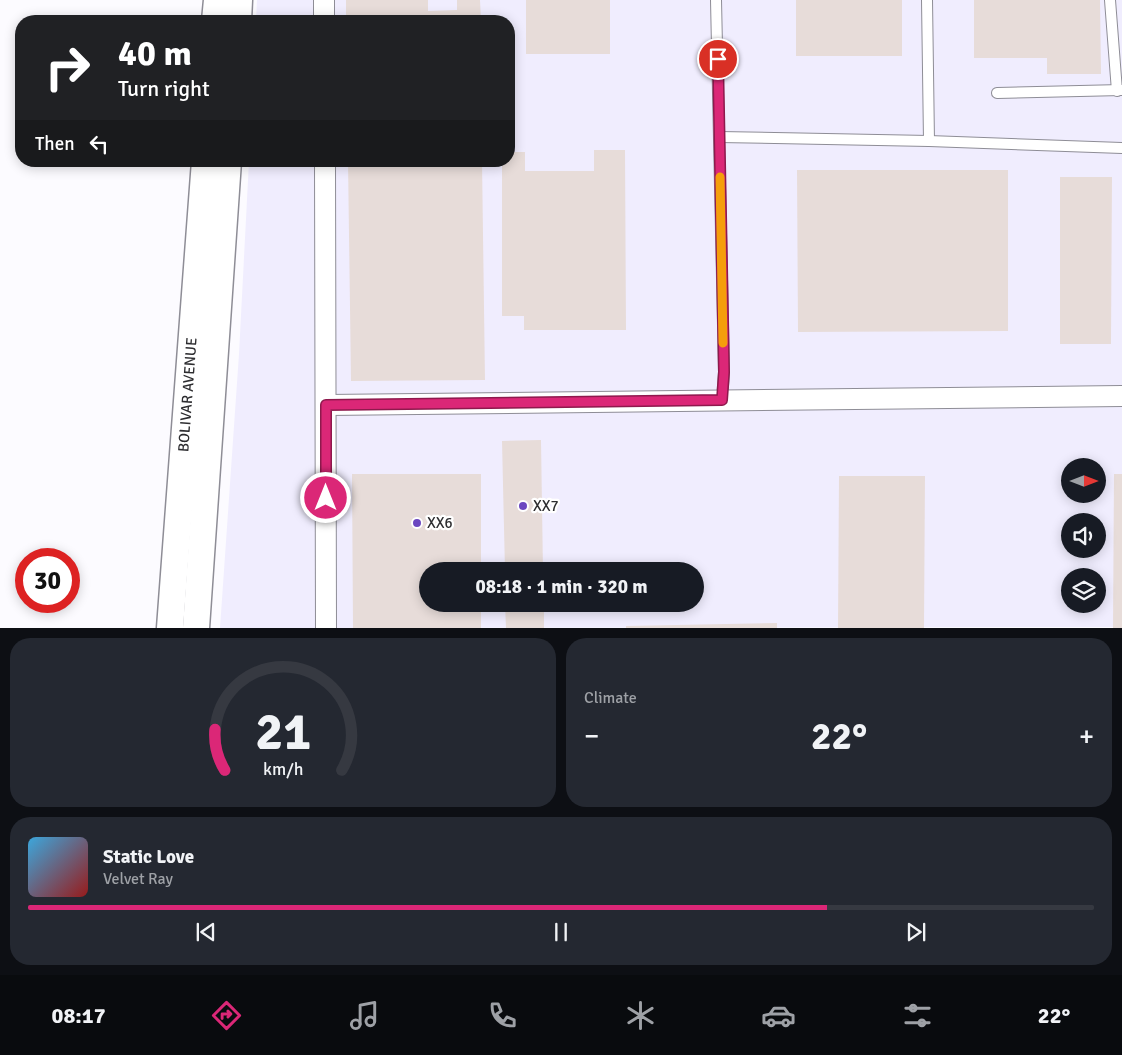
<!DOCTYPE html>
<meta charset="utf-8">
<style>
:root{--surface:#171b24;--page:#242831;--text:#f1f3f6;--muted:#9ea1a6;--line:#363941;--accent:#db2777}
body{margin:0;font-family:Signika,sans-serif;background:var(--page);color:var(--text);height:100vh;display:flex;flex-direction:column;font-size:19px;white-space:nowrap}
*{box-sizing:border-box;margin:0}
p{font-size:16px;color:var(--muted)}
.icon{flex:none;width:28px;height:28px;fill:none;stroke:currentColor;stroke-width:2;stroke-linecap:round;stroke-linejoin:round}
.map{position:relative;height:628px;overflow:hidden}
.side{display:flex;flex-direction:column;gap:10px;padding:10px;background:#0d0f14;flex:1}
.side>*{flex:none}
.guide{position:absolute;left:15px;top:15px;width:500px;height:152px;border-radius:20px;box-shadow:0 2px 12px #0003;background:#202124;color:#fff;overflow:hidden}
.needle{width:32px;rotate:90deg}
.fabs{position:absolute;left:1061px;top:458px;display:grid;gap:10px}
.fabs a{display:grid;place-items:center;width:45px;height:45px;border-radius:50%;background:var(--surface);box-shadow:0 2px 12px #0003;font-size:25px}
.speed{position:absolute;left:15px;top:548px;display:flex;gap:10px;font-size:25px;font-weight:700;text-align:center}
.speed>*{display:grid;place-content:center;width:65px;height:65px;border-radius:50%;background:var(--surface);box-shadow:0 2px 12px #0003;line-height:1}
.speed .limit{border:8px solid #d22;background:#fff;color:#111}
.pin{position:absolute;display:grid;place-items:center;width:42px;height:42px;color:#fff;margin:-21px;border:2px solid #fff;border-radius:50%;box-shadow:0 1px 5px #0007}
.me{position:absolute;width:55px;margin:-28px;rotate:0deg;stroke-linejoin:round;filter:drop-shadow(0 0 4px #0008)}
.turn{display:flex;align-items:center;gap:18px;height:105px;padding:0 20px;font-size:22px}
.turn .icon{width:65px;height:65px;stroke-width:2.5}
.turn b{display:block;font-size:35px;line-height:42px}
.then{display:flex;align-items:center;height:48px;padding:0 20px;background:#0003;gap:10px;font-size:19px}
.big{font-size:38px;font-weight:700;line-height:1.1}
.side .tile{flex:1;display:flex;flex-direction:column;justify-content:center;gap:8px;min-width:0;padding:0 18px;border-radius:20px;background:var(--page)}
.side .dial{align-items:center;gap:0}
.dial svg{height:130px;overflow:visible;fill:none;stroke:var(--line);stroke-width:7;stroke-linecap:round;text-anchor:middle}
.dial text{fill:var(--text);stroke:none}
.song{display:flex;align-items:center;gap:15px}
.cover{width:60px;height:60px;border-radius:8px;background:linear-gradient(135deg,hsl(200 70% 55%),hsl(0 70% 35%))}
.played{height:5px;border-radius:2px;background:linear-gradient(90deg,var(--accent) 75%,var(--line) 75%)}
.keys{display:flex;justify-content:space-around;direction:ltr}
.heat{display:flex;justify-content:space-between;align-items:center;font-size:28px;direction:ltr}
.side .tiles{flex:1;display:grid;gap:10px;grid-template-columns:1fr 1fr}
.tile:last-child{grid-column:span 2}
.trip{position:absolute;left:419px;top:562px;width:285px;height:50px;border-radius:25px;background:var(--surface);box-shadow:0 2px 12px #0003;font-weight:700;line-height:50px;text-align:center}
.menu{display:flex;height:80px;justify-content:space-around;align-items:center;background:#090b0e;color:var(--muted)}
.menu .icon{width:35px;height:35px}
.menu .selected{color:var(--accent)}
.menu b{font-size:22px;color:var(--text)}
.map>svg:first-child{display:block}
</style>
<div class="map">
<svg width="1122" height="628" viewBox="0 0 1122 628">
<rect width="100%" height="100%" fill="#fcfbff"/>
<path fill="#f0edfe" fill-rule="evenodd" d="M257,0h865v627l-902,1 19,-274 10,-193h260v-140h-253zM1070,466h28v28h-28zM1070,521h28v28h-28zM428,571h267v33h-267zM1070,576h28v28h-28z"/>
<g fill="#e7dcd9">
<polygon points="346,0 428,0 428,11 457,10 457,0 480,0 481,21 346,21"/>
<rect x="526" y="0" width="84" height="54"/>
<rect x="796" y="0" width="106" height="56"/>
<polygon points="974,0 1100,0 1101,74 1047,74 1047,58 974,58"/>
<polygon points="594,150 625,150 626,330 524,330 524,316 502,316 502,161 509,161 509,152 525,152 525,171 594,171"/>
<polygon points="348,161 482,161 485,380 351,381"/>
<polygon points="797,170 1008,170 1008,331 798,332"/>
<polygon points="1060,177 1112,177 1111,344 1060,344"/>
<polygon points="541,440 543,571 505,571 502,441"/>
<polygon points="352,474 481,474 481,571 428,571 428,604 481,604 481,628 353,628"/>
<polygon points="1114,474 1122,474 1122,628 1113,628"/>
<polygon points="839,476 925,476 924,628 838,628"/>
<polygon points="505,604 544,604 544,628 506,628"/>
<polygon points="777,623 777,628 626,628 626,626"/>
</g>
<g fill="none" stroke-linecap="round" stroke-linejoin="round">
<defs>
<g id="service">
<polyline points="716,0 724,372 722,400"/>
<polyline points="927,0 929,141"/>
<polyline points="1110,0 1117,91"/>
<polyline points="997,93 1122,90"/>
<polyline points="719,137 929,141 1122,148"/>
</g>
<g id="minor">
<polyline points="324,0 324,21"/>
<polyline points="325,161 326,628"/>
<polyline points="327,405 1122,396"/>
</g>
<g id="tertiary">
<polyline points="215,21 217,0"/>
<polyline points="238,21 239,0"/>
<path id="s1" d="M170,628l35,-467"/>
<polyline points="196,628 228,161"/>
</g>
</defs>
<use href="#service" stroke="#8e8d96" stroke-width="12"/>
<use href="#minor" stroke="#8e8d96" stroke-width="22"/>
<use href="#tertiary" stroke="#8e8d96" stroke-width="29"/>
<use href="#service" stroke="#fff" stroke-width="10"/>
<use href="#minor" stroke="#fff" stroke-width="20"/>
<use href="#tertiary" stroke="#fff" stroke-width="26"/>
</g>
<g fill="none" stroke-linecap="round" stroke-linejoin="round">
<defs>
<polyline id="route" points="326,498 326,405 722,400 724,372 718,59"/>
</defs>
<use href="#route" stroke="#8e194d" stroke-width="12"/>
<use href="#route" stroke="#db2777" stroke-width="9"/>
<polyline stroke="#f59e0b" stroke-width="9" points="720,177 723,343"/>
</g>
<g fill="#6b47c0" stroke="#fff" stroke-width="2">
<circle cx="523" cy="506" r="5"/>
<circle cx="417" cy="523" r="5"/>
</g>
<g text-anchor="middle" dominant-baseline="central" stroke-width="4.5" stroke-linejoin="round" paint-order="stroke">
<g font-size="15" fill="#2d2d30" stroke="#fff">
<text stroke="none"><textPath href="#s1" startOffset="234">BOLIVAR AVENUE</textPath></text>
</g>
<g font-size="15" fill="#2d2d30" stroke="#fff" text-anchor="start">
<text x="533" y="506">XX7</text>
<text x="427" y="523">XX6</text>
</g>
</g>
</svg>
<div class="fabs">
<a><svg class="needle" viewBox="-14 -14 28 28"><path d="M0-13l5 13h-10z" fill="#e53935"/><path d="M0 13l5-13h-10z" fill="#9ea1a6"/></svg></a>
<a><svg class="icon" aria-label="sound" viewBox="0 0 24 24"><path d="M4 9h4l5-4v14l-5-4H4zM17 9q2 3 0 6"/></svg></a>
<a><svg class="icon" aria-label="layers" viewBox="0 0 24 24"><path d="M12 4l9 5-9 5-9-5zM3 14l9 5 9-5"/></svg></a>
</div>
<div class="speed"><div class="limit">30</div></div>
<div class="pin" style="left:718px;top:59px;background:#d93025"><svg class="icon" aria-label="arrive" viewBox="0 0 24 24"><path d="M6 21V4h12l-3 4 3 4H6"/></svg></div>
<svg class="me" style="left:326px;top:498px" viewBox="-20 -20 40 40"><circle r="17" fill="#db2777" stroke="#fff" stroke-width="3"/><path d="M0-11L8 9 0 5-8 9z" fill="#fff"/></svg>
<div class="trip">08:18 · 1 min · 320 m</div>
<div class="guide">
<div class="turn"><svg class="icon" aria-label="right" viewBox="0 0 24 24"><path d="M7 20v-9h11M14 6l5 5-5 5"/></svg><div><b>40 m</b>Turn right</div></div>
<div class="then">Then<svg class="icon" aria-label="left" viewBox="0 0 24 24"><path d="M17 20v-9H6M10 6l-5 5 5 5"/></svg></div>
</div>
</div>
<section class="side">
<div class="tiles">
<div class="tile dial"><svg viewBox="0 0 100 80">
<path d="M14 69A42 42 0 1 1 86 69"/>
<path d="M14 69A42 42 0 0 1 8 44" stroke="#db2777"/>
<text x="50" y="56" font-size="32" font-weight="700">21</text>
<text x="50" y="72" font-size="11">km/h</text>
</svg></div>
<div class="tile"><p>Climate</p>
<div class="heat"><a>−</a><b class="big">22°</b><a>+</a></div>
</div>
<div class="tile">
<div class="song"><i class="cover"></i><div><b>Static Love</b><p>Velvet Ray</p></div></div>
<div class="played"></div>
<div class="keys"><svg class="icon" aria-label="previous" viewBox="0 0 24 24"><path d="M18 5L8 12l10 7zM5 5v14"/></svg><svg class="icon" aria-label="pause" viewBox="0 0 24 24"><path d="M8 5v14M16 5v14"/></svg><svg class="icon" aria-label="next" viewBox="0 0 24 24"><path d="M6 5l10 7-10 7zM19 5v14"/></svg></div>
</div>
</div>
</section>
<nav class="menu">
<b>08:17</b>
<svg class="icon selected" aria-label="directions" viewBox="0 0 24 24"><path d="M12 3l9 9-9 9-9-9zM9 14v-3h6M13 9l2 2-2 2"/></svg>
<svg class="icon" aria-label="music" viewBox="0 0 24 24"><path d="M9 18V5l10-2v13"/><circle cx="6" cy="18" r="3"/><circle cx="16" cy="16" r="3"/></svg>
<svg class="icon" aria-label="phone" viewBox="0 0 24 24"><path d="M5 4h4l2 5-3 2q2 4 5 5l2-3 5 2v4C11 20 4 13 5 4z"/></svg>
<svg class="icon" aria-label="climate" viewBox="0 0 24 24"><path d="M12 3v18M4 7l16 10M4 17L20 7"/></svg>
<svg class="icon" aria-label="car" viewBox="0 0 24 24"><path d="M5 17H2v-5l4-1 3-4h7l3 4 3 1v5h-3M9 17h6M6 11h13"/><circle cx="7" cy="17" r="2"/><circle cx="17" cy="17" r="2"/></svg>
<svg class="icon" aria-label="filters" viewBox="0 0 24 24"><path d="M4 7h16M4 17h16"/><circle cx="9" cy="7" r="2"/><circle cx="15" cy="17" r="2"/></svg>
<b>22°</b>
</nav>
